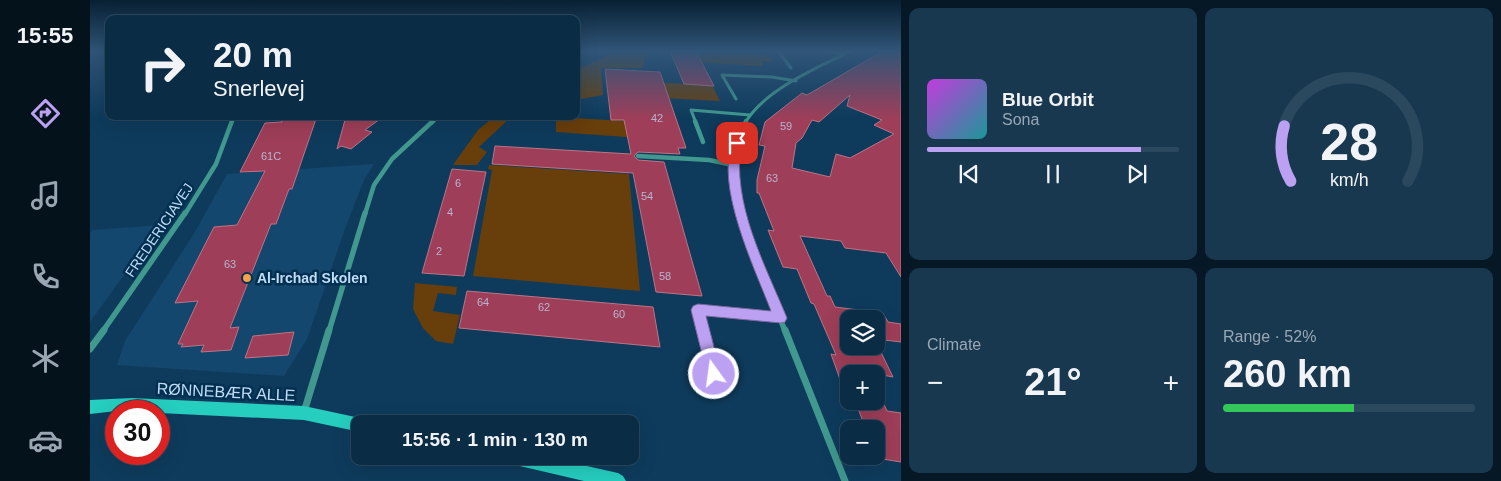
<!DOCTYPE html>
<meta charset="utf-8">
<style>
:root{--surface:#0a2c45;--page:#183850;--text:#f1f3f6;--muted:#99a7b3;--line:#2a485e;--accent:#bca0f2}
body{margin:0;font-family:Arial,sans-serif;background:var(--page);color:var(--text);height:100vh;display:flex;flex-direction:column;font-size:19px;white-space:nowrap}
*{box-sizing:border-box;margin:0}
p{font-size:16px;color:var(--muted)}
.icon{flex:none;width:28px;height:28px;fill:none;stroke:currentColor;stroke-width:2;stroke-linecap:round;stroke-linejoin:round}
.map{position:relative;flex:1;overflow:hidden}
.drawer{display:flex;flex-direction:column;gap:8px;padding:8px;background:#061826;width:600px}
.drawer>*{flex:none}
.guide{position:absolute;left:15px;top:15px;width:475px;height:105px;border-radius:10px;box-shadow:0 5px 20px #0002,0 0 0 1px var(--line);background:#0a2c45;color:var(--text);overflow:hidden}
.fabs{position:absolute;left:750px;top:310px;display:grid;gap:10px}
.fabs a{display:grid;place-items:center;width:45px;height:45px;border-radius:10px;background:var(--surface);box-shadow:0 5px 20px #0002,0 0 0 1px var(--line);font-size:25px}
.speed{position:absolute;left:15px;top:400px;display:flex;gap:10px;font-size:25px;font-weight:700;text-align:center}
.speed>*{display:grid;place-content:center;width:65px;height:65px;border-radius:50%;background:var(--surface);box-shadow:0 5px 20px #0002,0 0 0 1px var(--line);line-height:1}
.speed .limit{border:8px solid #d22;background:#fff;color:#111}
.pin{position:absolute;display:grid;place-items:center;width:42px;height:42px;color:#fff;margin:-21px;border-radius:10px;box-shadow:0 2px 8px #0006}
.me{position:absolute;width:55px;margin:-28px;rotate:346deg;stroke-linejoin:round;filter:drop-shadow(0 0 4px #0008)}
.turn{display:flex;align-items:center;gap:18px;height:105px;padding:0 25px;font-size:22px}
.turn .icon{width:65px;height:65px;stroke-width:2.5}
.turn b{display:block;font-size:35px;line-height:42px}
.big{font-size:38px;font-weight:700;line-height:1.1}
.drawer .tile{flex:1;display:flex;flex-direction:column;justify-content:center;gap:8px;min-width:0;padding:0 18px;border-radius:10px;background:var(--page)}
.drawer .dial{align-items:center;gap:0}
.dial svg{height:130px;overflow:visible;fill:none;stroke:var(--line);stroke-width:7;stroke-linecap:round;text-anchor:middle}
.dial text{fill:var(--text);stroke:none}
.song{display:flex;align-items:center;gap:15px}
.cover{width:60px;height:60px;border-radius:8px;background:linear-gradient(135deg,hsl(290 70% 55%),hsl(180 70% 35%))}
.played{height:5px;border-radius:2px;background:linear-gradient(90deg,var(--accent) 85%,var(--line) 85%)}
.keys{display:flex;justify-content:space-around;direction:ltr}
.heat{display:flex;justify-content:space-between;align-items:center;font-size:28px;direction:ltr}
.charge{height:8px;border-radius:4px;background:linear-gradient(90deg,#34c759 52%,var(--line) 0)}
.drawer .tiles{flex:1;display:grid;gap:8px;grid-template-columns:repeat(2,1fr)}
.trip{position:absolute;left:261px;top:415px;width:288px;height:50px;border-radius:10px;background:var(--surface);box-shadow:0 5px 20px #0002,0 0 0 1px var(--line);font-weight:700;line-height:50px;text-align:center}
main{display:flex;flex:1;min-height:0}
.menu{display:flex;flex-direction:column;width:90px;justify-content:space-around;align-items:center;background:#04121c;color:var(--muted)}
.menu .icon{width:35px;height:35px}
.menu .selected{color:var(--accent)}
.menu b{font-size:22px;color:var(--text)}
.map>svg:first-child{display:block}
</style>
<main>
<nav class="menu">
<b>15:55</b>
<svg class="icon selected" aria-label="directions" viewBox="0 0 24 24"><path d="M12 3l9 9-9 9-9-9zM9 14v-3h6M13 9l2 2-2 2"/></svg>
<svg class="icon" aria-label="music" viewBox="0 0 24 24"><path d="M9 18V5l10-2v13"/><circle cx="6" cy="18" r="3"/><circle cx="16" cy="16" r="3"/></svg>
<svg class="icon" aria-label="phone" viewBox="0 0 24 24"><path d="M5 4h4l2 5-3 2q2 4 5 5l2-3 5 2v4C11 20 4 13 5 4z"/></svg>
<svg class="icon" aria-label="climate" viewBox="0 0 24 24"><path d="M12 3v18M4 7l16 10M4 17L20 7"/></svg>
<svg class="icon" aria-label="car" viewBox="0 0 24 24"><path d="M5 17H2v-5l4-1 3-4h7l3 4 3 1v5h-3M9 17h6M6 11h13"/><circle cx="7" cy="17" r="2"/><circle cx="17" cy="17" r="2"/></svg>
</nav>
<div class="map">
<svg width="811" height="481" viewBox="0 0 811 481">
<rect width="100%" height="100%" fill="#0e3b5c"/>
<g fill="#14476d">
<polygon points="284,164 274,180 256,226 217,339 194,376 27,365 35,341 105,232 137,174"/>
<polygon points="70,225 0,322 0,233 3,230"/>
</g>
<g fill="#683e0a">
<polygon points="527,51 556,51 553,68 511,68 513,95 486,100 486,70"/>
<polygon points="579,52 677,55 682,62 671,61 673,66 583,61"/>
<polygon points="516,80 622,85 630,101 519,95"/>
<polygon points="405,116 422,116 389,147 397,152 387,165 363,165 388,130"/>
<polygon points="466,117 586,124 591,131 576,130 578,140 466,132"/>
<polygon points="399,165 539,174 550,291 383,276 402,170 398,169"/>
<polygon points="325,283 367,287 366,295 348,293 343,311 370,315 363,344 346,341 333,328 323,309"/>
</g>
<g fill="#9e3e59" stroke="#bd7485" fill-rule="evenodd">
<polygon points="580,51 606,51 624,86 594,84"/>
<path d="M793,51h18v226l-15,-24 -41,-5 -4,-7 -41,-5 27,60h3l5,11 48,6 5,9 13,2v18l-25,-3v-20h-27v27h27v-4l17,35 -22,-4 -22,1v22h-3l-15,-42 5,1 -22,-51 -3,-1 -14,-34 -14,-2 -15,-37 6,1 -15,-38h-2v-13l8,-34 -6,-1 6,-23 37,-29 5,2zM760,95l-3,11 35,14 -8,5 20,9 -44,24 -14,-4 -6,23 -38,-9 4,-25 6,-5 10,-18 7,2z"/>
<polygon points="515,69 570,72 596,148 588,148 590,154 548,152 544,156 548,160 574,162 612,296 566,292 543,173 402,164 405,146 541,154 534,120 521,120"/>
<polygon points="190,116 227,116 202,189 199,189 186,224 181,224 140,328 149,327 141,350 111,352 114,345 91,347 93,344 88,344 108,301 85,303 124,227 147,225 175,171 150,172 175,123 192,122"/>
<polygon points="256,116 294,116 275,130 282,132 261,149 251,146 247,149"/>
<polygon points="362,169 396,172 374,276 332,273"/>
<polygon points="377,291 563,307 570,347 369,328"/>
<polygon points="204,332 198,355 155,358 163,336"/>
<polygon points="786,386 797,411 811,413 811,462 786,458 786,429 776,429 765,401 786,401"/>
</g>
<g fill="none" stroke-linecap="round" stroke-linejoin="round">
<g stroke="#40988e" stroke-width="3">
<polyline points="688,51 701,68"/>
<polyline points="733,51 754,54"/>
<polyline points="646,99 632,75 682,77 706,81"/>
<polyline points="141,123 144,116"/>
<polyline points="342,123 349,116"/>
<polyline points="606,123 601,110 660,115"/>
<path d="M655,123c19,-33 73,-56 106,-72"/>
</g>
<g stroke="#40988e" stroke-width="4.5">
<polyline points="605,121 613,142"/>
<polyline points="548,156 619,160 643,165"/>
<polyline points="95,214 126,164 142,121"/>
<polyline points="275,214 284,185 302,159 343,121"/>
<path d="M650,214c-7,-32 -11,-63 6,-93"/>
</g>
<g stroke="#40988e" stroke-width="5.5">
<polyline points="650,213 654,228 695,331"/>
<polyline points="13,331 95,213"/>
<polyline points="239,331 275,213"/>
<polyline points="613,331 608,310 691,318"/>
</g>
<g stroke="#40988e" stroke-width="7">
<polyline points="613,330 624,374"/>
<polyline points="695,330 755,481"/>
<polyline points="0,349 14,330"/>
<polyline points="214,412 239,330"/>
</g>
<g fill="#25cebf" fill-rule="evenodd">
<polygon points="42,398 214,406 270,418 275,420 277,424 270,424 270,432 214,420 69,413 69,411 26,411 0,414 0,400"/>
<polygon points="410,456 452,456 528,473 533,476 536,481 494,481 417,463 412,461"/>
</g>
</g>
<linearGradient id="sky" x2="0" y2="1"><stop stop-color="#082033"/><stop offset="0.43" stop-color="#305578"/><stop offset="1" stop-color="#305578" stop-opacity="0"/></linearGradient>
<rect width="811" height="118" fill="url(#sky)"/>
<path fill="#bca0f2" stroke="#7a689d" d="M643,141l8,2c-9,62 23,119 46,175l-2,4 -4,1 -75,-7 15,58 -2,5 -5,2 -5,-2 -2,-5 -16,-64 2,-4 5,-2 73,7c-16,-42 -57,-126 -38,-170z"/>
<circle fill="#f6a246" stroke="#023051" stroke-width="2" cx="157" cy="278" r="5"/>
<g text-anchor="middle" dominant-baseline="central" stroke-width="5" stroke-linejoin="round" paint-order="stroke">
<g font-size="11" fill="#b8b4cf">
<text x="567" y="118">42</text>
<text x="696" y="126">59</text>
<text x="181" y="156">61C</text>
<text x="682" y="178">63</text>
<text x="368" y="183">6</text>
<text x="557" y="196">54</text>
<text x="360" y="212">4</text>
<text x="349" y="251">2</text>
<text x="140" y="264">63</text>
<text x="575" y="276">58</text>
<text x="393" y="302">64</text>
<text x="454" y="307">62</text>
<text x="529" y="314">60</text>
</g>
<g font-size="14" fill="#c0dcf6" stroke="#023051">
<text transform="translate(69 230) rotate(-56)">FREDERICIAVEJ</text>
</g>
<g font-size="14" font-weight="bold" fill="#c0dcf6" stroke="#023051" text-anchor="start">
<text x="167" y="278">Al-Irchad Skolen</text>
</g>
<g font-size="16" fill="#c0dcf6" stroke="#023051">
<text transform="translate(136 392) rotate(3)">RØNNEBÆR ALLE</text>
</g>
</g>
</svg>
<div class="fabs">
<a><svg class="icon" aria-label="layers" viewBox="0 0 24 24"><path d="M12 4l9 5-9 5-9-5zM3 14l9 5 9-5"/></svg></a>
<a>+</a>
<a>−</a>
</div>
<div class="speed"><div class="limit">30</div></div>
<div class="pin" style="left:647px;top:143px;background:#d93025"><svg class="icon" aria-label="arrive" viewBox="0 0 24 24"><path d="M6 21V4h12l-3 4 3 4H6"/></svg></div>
<svg class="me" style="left:624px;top:374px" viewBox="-20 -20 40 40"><circle r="17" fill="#bca0f2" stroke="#fff" stroke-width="3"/><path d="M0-11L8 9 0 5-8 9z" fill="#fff"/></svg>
<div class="trip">15:56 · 1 min · 130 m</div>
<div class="guide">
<div class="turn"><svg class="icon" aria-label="right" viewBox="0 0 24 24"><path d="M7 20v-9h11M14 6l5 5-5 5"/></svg><div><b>20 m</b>Snerlevej</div></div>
</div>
</div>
<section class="drawer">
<div class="tiles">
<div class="tile">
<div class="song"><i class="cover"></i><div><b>Blue Orbit</b><p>Sona</p></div></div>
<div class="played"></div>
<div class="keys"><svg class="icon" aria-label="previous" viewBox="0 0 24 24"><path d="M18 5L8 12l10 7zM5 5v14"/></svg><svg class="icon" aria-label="pause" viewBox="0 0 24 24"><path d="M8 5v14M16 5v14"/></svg><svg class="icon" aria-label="next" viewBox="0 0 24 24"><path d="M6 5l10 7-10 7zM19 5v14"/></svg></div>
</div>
<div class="tile dial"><svg viewBox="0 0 100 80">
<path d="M14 69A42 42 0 1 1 86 69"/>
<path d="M14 69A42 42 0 0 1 10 35" stroke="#bca0f2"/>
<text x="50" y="56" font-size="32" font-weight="700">28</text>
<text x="50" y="72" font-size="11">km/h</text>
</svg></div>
<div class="tile"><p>Climate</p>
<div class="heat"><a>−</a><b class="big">21°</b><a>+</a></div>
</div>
<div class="tile"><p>Range · 52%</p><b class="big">260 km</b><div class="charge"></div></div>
</div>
</section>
</main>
